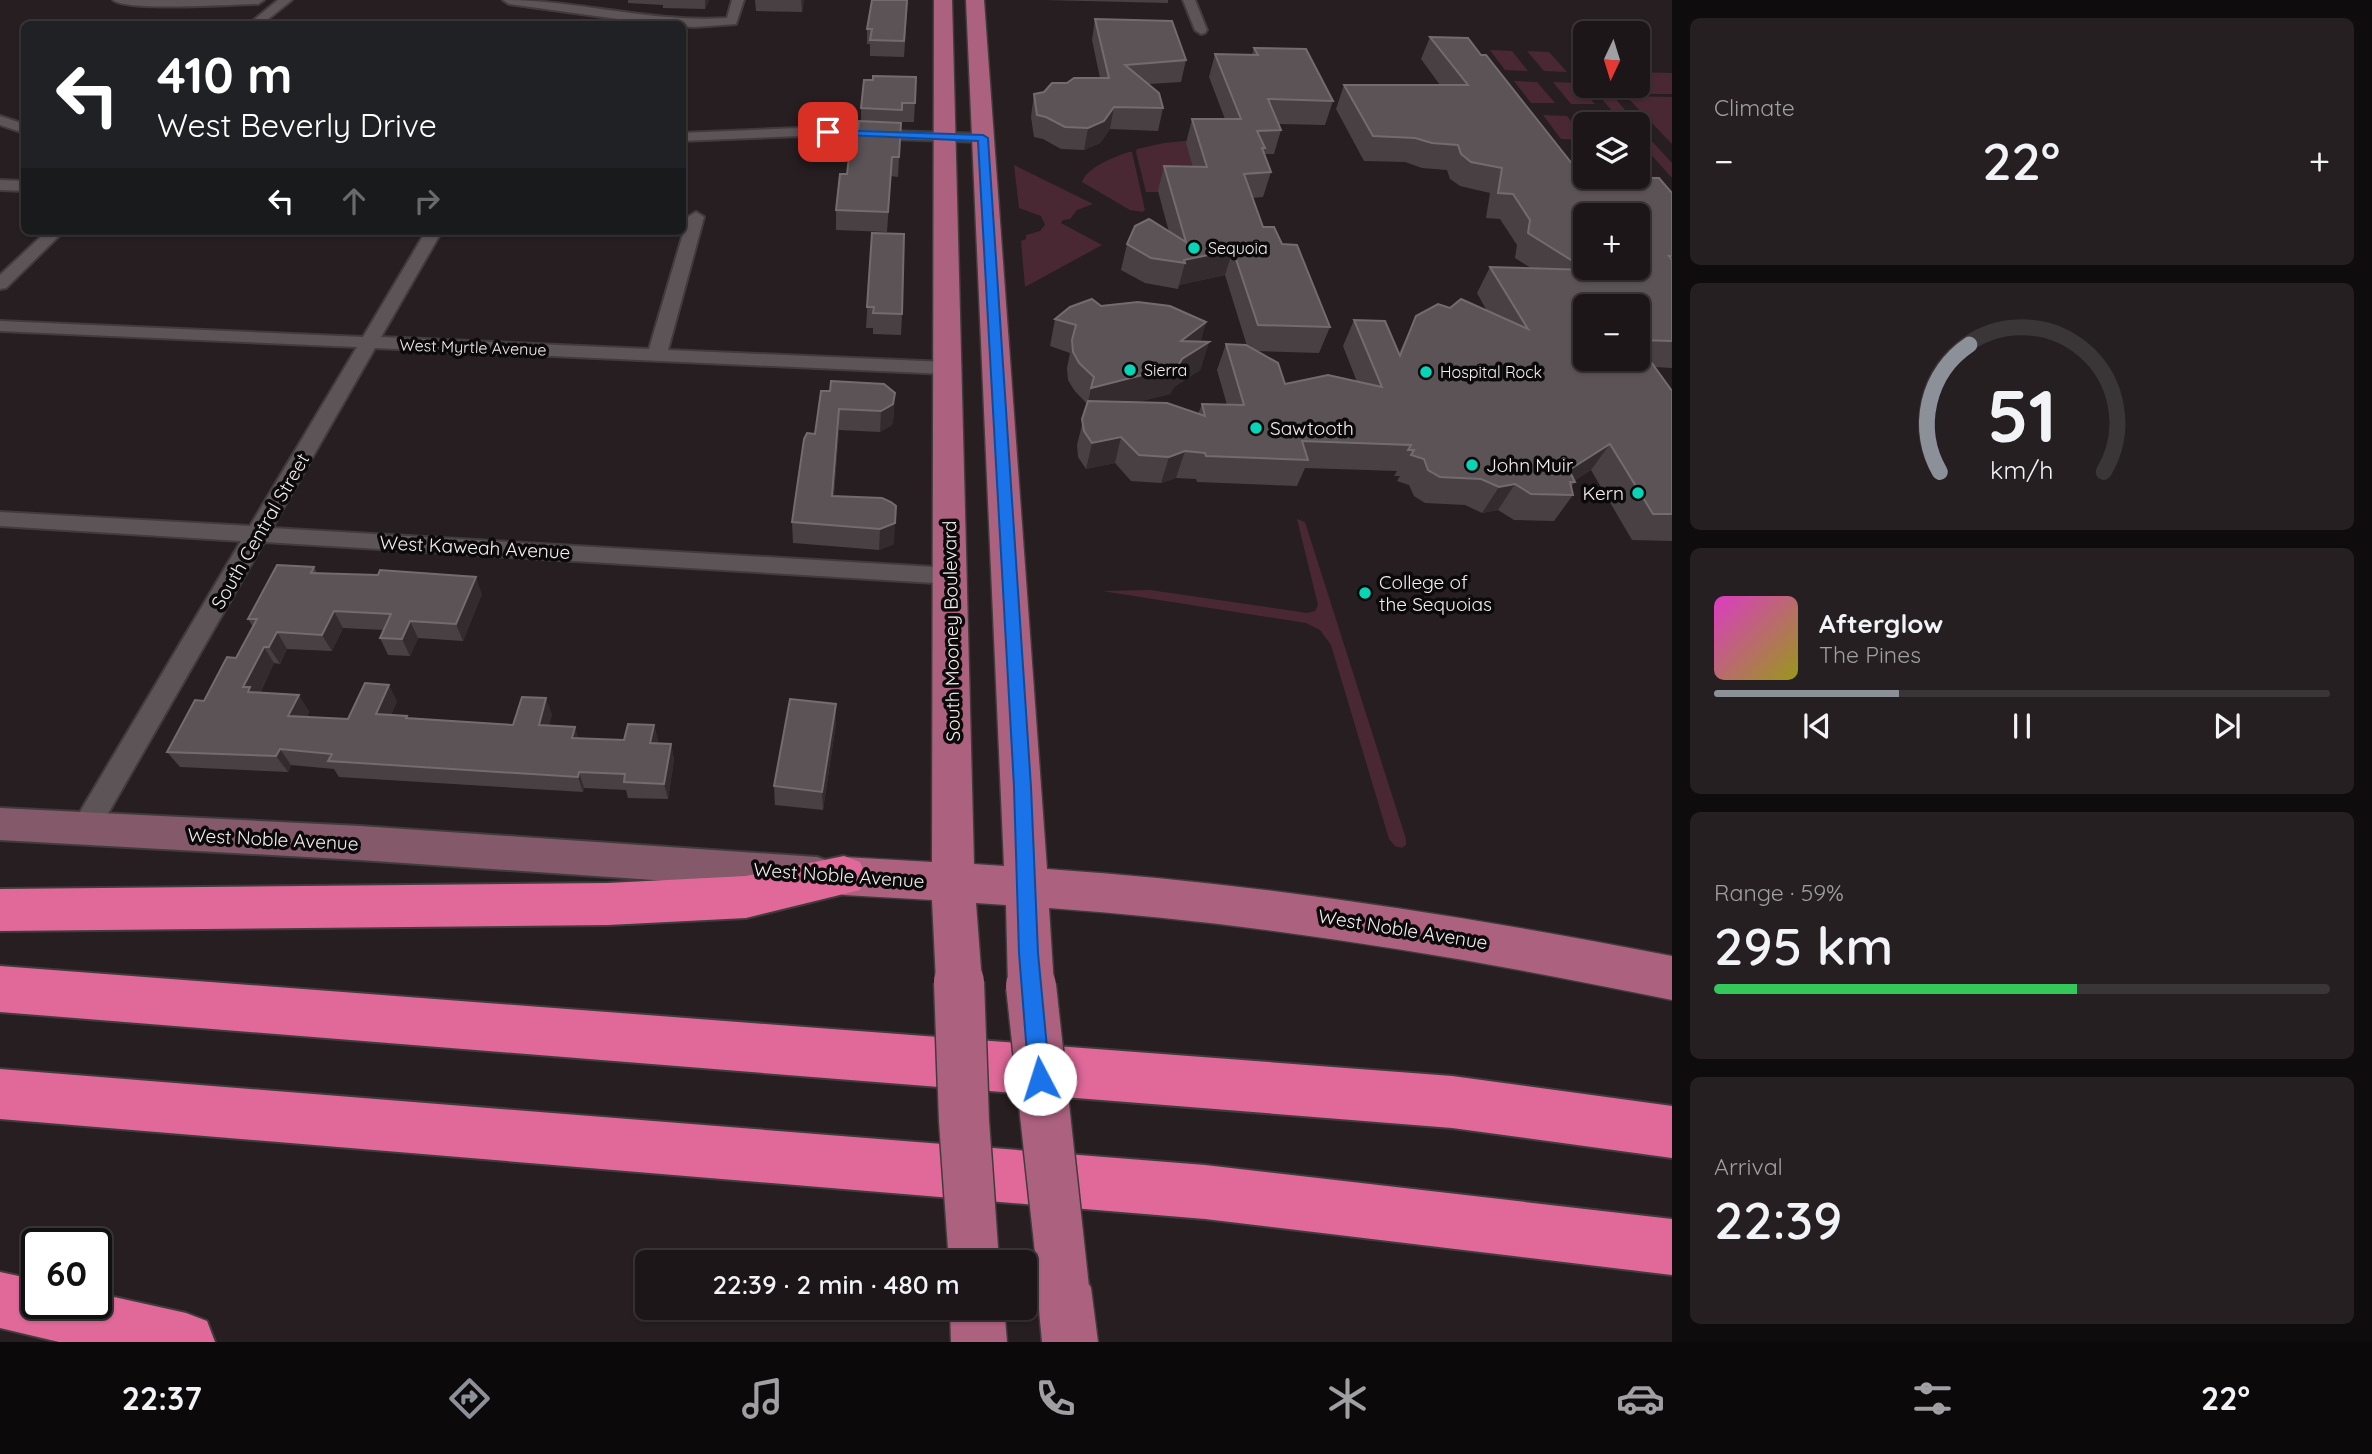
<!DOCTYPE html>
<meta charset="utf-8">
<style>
:root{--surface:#1c1618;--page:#251f21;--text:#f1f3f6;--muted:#a09fa2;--line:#3a3537;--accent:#8c9099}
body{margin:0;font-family:Quicksand,sans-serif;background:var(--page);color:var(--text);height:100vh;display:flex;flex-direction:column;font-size:26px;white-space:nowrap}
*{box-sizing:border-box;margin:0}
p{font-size:23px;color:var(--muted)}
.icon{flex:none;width:38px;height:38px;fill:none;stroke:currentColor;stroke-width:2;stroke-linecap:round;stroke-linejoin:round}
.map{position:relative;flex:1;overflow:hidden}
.drawer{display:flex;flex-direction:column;gap:18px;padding:18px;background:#0f0c0d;width:700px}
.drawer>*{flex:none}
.top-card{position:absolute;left:21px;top:21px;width:665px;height:214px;border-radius:10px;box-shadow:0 2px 5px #0004,0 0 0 2px var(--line);background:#202124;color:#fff;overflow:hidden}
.needle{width:46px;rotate:184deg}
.fabs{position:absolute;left:1573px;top:21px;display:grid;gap:14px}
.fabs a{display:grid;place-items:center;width:77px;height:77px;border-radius:10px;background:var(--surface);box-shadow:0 2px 5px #0004,0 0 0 2px var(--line);font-size:35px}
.speed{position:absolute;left:21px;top:1228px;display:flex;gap:14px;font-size:35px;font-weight:700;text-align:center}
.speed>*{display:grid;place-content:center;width:91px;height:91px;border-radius:50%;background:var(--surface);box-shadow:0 2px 5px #0004,0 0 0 2px var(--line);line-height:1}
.speed .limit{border:4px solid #111;border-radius:10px;background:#fff;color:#111}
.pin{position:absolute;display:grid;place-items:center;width:60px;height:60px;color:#fff;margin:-30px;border-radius:14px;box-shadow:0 4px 10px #0006}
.me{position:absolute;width:77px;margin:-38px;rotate:355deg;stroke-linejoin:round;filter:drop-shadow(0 0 5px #0008)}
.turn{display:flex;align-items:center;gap:24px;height:147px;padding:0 21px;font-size:32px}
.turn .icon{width:91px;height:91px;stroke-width:2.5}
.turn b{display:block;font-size:49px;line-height:60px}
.lanes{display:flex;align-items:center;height:66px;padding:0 21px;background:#0003;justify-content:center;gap:35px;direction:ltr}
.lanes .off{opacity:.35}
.big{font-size:52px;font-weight:600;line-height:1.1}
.drawer .tile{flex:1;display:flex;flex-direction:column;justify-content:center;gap:10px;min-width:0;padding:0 24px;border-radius:10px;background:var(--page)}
.drawer .dial{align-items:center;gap:0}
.dial svg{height:182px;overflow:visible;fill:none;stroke:var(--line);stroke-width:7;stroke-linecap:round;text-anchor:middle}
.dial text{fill:var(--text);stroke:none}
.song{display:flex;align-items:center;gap:21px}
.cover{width:84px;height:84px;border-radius:10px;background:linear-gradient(135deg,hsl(310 70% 55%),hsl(60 70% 35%))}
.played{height:7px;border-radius:4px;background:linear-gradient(90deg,var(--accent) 30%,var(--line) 30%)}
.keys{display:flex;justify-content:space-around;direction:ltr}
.heat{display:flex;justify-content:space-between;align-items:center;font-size:38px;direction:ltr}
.charge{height:10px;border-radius:5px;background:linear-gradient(90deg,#34c759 59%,var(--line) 0)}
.trip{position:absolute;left:635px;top:1250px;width:402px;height:70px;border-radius:10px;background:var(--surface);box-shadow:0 2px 5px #0004,0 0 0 2px var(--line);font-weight:600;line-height:70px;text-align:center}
.tab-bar{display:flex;height:112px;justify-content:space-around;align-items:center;background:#0b090a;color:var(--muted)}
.tab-bar .icon{width:49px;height:49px}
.tab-bar .current{color:var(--accent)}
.tab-bar b{font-size:32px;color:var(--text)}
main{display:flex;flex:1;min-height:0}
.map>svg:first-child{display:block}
</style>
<main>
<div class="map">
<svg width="1672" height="1342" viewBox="0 0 1672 1342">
<rect width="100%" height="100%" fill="#261e20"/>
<g fill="#492834">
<polygon points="1490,50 1512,51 1528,71 1505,70"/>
<polygon points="1527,51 1549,52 1567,72 1544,71"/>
<polygon points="1638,72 1672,73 1672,94 1646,94 1638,85"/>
<polygon points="1514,81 1537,82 1555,103 1531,103"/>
<polygon points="1553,82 1576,83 1595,104 1571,104"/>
<polygon points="1590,86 1616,86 1613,96 1637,124 1624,124"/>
<polygon points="1626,96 1672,97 1672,144"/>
<polygon points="1543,115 1567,116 1585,140 1561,139"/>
<polygon points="1638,126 1672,163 1672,178 1638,140"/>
<polygon points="1204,139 1201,192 1146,192 1136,152 1137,149 1164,143"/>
<path d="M1129,152h3l13,58 -3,2 -12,-2 -48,-28c5,-15 32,-25 47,-30z"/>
<polygon points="1014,165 1093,204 1077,210 1070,219 1063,220 1061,223 1102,245 1025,287 1021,241 1026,239 1026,235 1040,231 1045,225 1041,216 1019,208"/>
<polygon points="1297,519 1305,522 1406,839 1406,845 1402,848 1395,846 1389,839 1331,645 1320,630 1306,623 1102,591 1150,590 1307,613 1315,611 1318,605"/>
</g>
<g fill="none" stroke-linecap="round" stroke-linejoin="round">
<defs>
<g id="minor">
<path d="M113,0h151l-6,4c-26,0 -130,8 -145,-4z"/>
<polygon points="278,0 292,0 262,24 249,24"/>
<path d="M503,0c75,0 148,23 224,18l5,-18h12l-8,24 -42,3 -40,-3 -145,-20z"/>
<polygon points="1183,0 1195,0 1207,30 1205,33 1201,34 1195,30"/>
<polygon points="0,116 24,124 24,133 0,125"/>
<polygon points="799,128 983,134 990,138 983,142 799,136 682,141 682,133"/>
<polygon points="0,180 24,181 24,191 0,190"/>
<polygon points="696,212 704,217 668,350 946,362 955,368 946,374 375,348 272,528 951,568 959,570 962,576 959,582 951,584 264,542 94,838 84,842 74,838 70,830 74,822 241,541 0,526 0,512 250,526 357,347 0,331 0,321 363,337 426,231 442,231 381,337 649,349 688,217"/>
<polygon points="47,231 64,231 6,288 0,289 0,275"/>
</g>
<polygon id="secondary" points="0,808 360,826 817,857 831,862 836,874 831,886 817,891 360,860 0,840"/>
<g id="primary">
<path d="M934,0h18l22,864 30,2 -38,-866h18l63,869c211,14 418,47 625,87v44c-207,-43 -412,-77 -623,-92l5,78 -7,16 -16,6 -16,-6 -7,-16 -2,-81 -30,-2 6,79 -7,15 -16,7 -16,-7 -7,-15 -4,-82 -88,-5 -15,-5 -6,-14 6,-14 15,-5 88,5z"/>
<polygon points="1064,1261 1083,1269 1091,1288 1098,1342 1042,1342 1037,1288 1045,1269"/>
<polygon points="950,1307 1004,1307 1007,1342 951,1342"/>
</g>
<g id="motorway">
<polygon points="844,856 860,862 866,876 860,890 746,918 608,925 0,931 0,889 608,883 746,876"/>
<polygon points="0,966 1452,1076 1672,1106 1672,1158 1452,1128 0,1012"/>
<polygon points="0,1069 1205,1165 1672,1219 1672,1275 1205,1219 0,1119"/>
<polygon points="0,1272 37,1280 37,1304 96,1304 96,1293 186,1313 207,1321 215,1342 59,1342 0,1328"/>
</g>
</defs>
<use href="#minor" stroke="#413b3d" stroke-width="4"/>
<use href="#secondary" stroke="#413b3d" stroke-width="4"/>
<use href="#primary" stroke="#413b3d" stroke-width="3"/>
<use href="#motorway" stroke="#413b3d" stroke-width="4"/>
<use href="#minor" fill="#5d5457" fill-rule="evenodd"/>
<use href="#secondary" fill="#845a6b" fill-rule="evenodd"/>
<use href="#primary" fill="#ac617f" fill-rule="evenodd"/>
<use href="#motorway" fill="#e06999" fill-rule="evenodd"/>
<defs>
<g id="primary-bridge">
<polyline points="959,982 964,1121 974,1262"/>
<polyline points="1031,986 1064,1288"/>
</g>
</defs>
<use href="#primary-bridge" stroke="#413b3d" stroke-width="53" stroke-linecap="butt"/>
<use href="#primary-bridge" stroke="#ac617f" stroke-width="50"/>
</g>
<g fill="#494043" fill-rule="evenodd">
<polygon points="621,0 709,0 705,9 663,8 663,5 628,3 628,0"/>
<polygon points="755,0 804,0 802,12 756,11"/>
<polygon points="908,0 904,57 870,56 870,44 867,44 867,29"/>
<polygon points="1044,0 1168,0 1168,3"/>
<polygon points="1095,19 1186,60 1181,82 1149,84 1163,108 1158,131 1110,129 1100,143 1084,150 1061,149 1043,139 1034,137 1031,117 1034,94 1044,92 1067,83 1100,78 1092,40"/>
<path d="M1430,37l51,18 100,120 91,18v175l-18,-1 18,24v150l-40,-1 -41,-70 -17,11 1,1 -4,5 2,8 -19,26 -40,-1 -16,-10 -16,3 -17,-8 -40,-2 -11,-7 -5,-11 -12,-4 3,-5h-6l3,-5 -92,-3 -8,18 -100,-4 -1,-3 -20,-1 -15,5 -30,-2 -16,-18 -29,6 -8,-12 -1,-12 10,-41 -13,-14 -6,-10 -1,-12 3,-15 -20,-7 5,-27 46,-13 105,16 -6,20h9l-9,28 -26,17 -4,7 -33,8 61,12 4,-10 25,1 -10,-35 9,-26 21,2 -22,-71 -46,10 -1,4 -33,-6 -24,-13 6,-26 42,-12 -11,-41 6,-25 29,1 -7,-24 6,-24h33l-16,-42 6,-23 37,1 2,-7 79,53 -8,24 -46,-1 2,6 -7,24h-10l7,18 -8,25 -11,1 11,29 19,17 48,83 -11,26 -63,-2 29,33 72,-2 -14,-36 11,-26 45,33 17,-37 34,-8 37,3 -10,-18 13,-26 41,1 -16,-10 2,-13 -17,-26 -14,-1 4,-25 -30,-7 -10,-7 -3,-9 -25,-2 -17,-6 -41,-1 -28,-52 8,-24h96l-19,-26zM1638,306v53h-52z"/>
<polygon points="916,77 914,122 901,122 898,177 891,176 887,232 836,230 836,210 847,174 861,121 861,108 873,80"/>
<polygon points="872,233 902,314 901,335 873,334 873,328 866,328"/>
<polygon points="830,391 894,414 892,425 880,432 839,430 834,496 882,498 894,544 879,550 793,543 792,522 815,434"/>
<polygon points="314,567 317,573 482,594 463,641 418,638 410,656 388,655 380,638 384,630 343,628 332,651 287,649 280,664 274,663 260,693 309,711 307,717 348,719 397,701 391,715 407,716 409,719 513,725 552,714 549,725 579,738 624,740 654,725 658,741 657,744 671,744 674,760 668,799 628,798 626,790 584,788 583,792 339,777 334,769 291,765 288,772 180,767 167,752 236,658 253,627 248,619"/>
<polygon points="836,723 823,810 775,805 774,786"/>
</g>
<g fill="#332b2d">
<polygon points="705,0 709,0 705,9"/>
<polygon points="801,0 804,0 802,12"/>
<polygon points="1114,107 1110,129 1100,143 1084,150 1088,128"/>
<polygon points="1233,250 1225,275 1179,285 1185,263 1184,260"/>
<polygon points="1206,322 1198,349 1209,342 1200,370 1174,387 1170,394 1085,416 1091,388 1181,341"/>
<polygon points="895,393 894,414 892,425 880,432 881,411"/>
<polygon points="839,409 839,430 832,517 832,496"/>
<polygon points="1121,437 1115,463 1086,469 1092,443"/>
<polygon points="1610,444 1591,470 1573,482 1570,482 1569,470"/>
<polygon points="1185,451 1176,478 1161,483 1169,457"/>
<polygon points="1515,484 1498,510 1482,513 1499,487"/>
<polygon points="896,506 894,544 879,550 880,529"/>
<polygon points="476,577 482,594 463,641 456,624"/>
<polygon points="334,611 343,628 332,651 322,635"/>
<polygon points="410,621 418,638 410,656 402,639"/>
<polygon points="277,632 287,649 280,664 269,647"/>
<polygon points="264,647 274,663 257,698 262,704 243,687"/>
<polygon points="389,685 397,701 385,730 376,714"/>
<polygon points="299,695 309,711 299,732 288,716"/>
<polygon points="546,698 552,714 545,741 539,725"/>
<polygon points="836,704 836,723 823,810 822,792"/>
<polygon points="654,725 658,741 654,759 650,743"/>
<polygon points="575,727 580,743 572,738"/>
<polygon points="671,744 674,760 668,799 664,784"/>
<polygon points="280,749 291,765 288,772 276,756"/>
<polygon points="579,772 584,788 583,792 578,777"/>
</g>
<g fill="#5b5356" stroke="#736b6e" stroke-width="2" fill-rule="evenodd">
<polygon points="872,0 907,0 904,41 870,40 872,29 867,29"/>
<polygon points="1095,19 1172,21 1186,60 1125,65 1159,93 1163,108 1114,107 1104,121 1088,128 1065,127 1046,117 1037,115 1034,94 1044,92 1052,83 1067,83 1074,78 1109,78"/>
<path d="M1430,37l38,1 13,17h5l95,120h5v2l73,1 13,15v63h-3l3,4v81l-34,-1v-34h-52v53h52v-15l34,47v123h-19l-43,-70 -41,26 6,12h-5l3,13 -42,-1 -16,-10 -16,3 -18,-8 -41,-2 -12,-7 -4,-11 -13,-4 3,-5h-6l3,-5 -109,-4 6,19 -102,-4 -1,-3 -20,-2 -16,6 -30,-2 -18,-18 -29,6 -8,-12 -2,-12 6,-18 79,2 38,13 -3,-12 42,1 -18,-61 20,1 32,18 7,21 43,-9 54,12 -28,-67 31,1 15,35 16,-40 22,-12 12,4 11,-9 67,30 -38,-62 97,3 -59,-37 2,-13 -17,-26 -15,-1 4,-25 -31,-6 -10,-8 -3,-9 -26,-2 -17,-5 -42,-2 -29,-51h124zM1586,215h52v53h-52z"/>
<polygon points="1254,48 1306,49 1333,101 1268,99 1281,130 1257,131 1265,148 1262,148 1271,172 1244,174 1263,227 1274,227 1282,244 1297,245 1330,327 1258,325 1233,250 1184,260 1185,263 1151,258 1127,244 1135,226 1149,219 1186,242 1164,166 1207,167 1192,119 1241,119 1215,54 1258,55"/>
<polygon points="873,76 916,77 915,103 902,103 902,110 861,108 864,80 873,80"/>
<polygon points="859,121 901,123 899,157 892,157 888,212 836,210 840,174 847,174 852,130 858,130"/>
<polygon points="872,233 904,234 902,314 873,313 874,307 867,307"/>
<polygon points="1092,299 1101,306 1138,302 1170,306 1206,322 1181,341 1209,342 1182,359 1178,366 1091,388 1094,377 1079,363 1073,352 1072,340 1076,325 1055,319 1070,307"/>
<polygon points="831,381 884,384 895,393 893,404 881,411 839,409 832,496 882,498 891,502 896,506 895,523 880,529 792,522 804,439 807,433 815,434 821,391 830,391"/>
<polygon points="277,565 314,567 311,573 378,575 380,570 476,577 456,624 410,621 402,639 380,638 391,614 334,611 322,635 277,632 269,647 264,647 243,687 250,687 248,692 299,695 288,716 348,719 365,683 389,685 376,714 407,716 406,718 513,725 522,697 546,698 539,725 575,727 572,738 624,740 628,724 654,725 650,743 671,744 664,784 624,782 625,774 579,772 578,777 328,761 332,754 280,749 276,756 167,752 195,700 204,701 227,657 236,658 257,619 248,619"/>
<polygon points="790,699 836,704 822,792 774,786"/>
</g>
<polygon fill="#1a73e8" stroke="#114b97" stroke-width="2" points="828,130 983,135 988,138 1031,787 1038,953 1050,1079 1047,1086 1040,1089 1032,1086 1029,1079 1019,953 1014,787 978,141 825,134 825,130"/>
<g fill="#07d5b6" stroke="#0c090a" stroke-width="2.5">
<circle cx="1194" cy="248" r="7"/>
<circle cx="1130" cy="370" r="7"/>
<circle cx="1426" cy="372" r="7"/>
<circle cx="1256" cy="428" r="7"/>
<circle cx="1472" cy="465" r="7"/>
<circle cx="1638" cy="493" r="7"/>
<circle cx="1365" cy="593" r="7"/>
</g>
<g text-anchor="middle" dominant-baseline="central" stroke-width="7" stroke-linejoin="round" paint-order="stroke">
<g font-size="16" fill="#f4eff0" stroke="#0c090a" text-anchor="start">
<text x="1208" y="248">Sequoia</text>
<text x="1144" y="370">Sierra</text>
<text x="1440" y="372">Hospital Rock</text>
</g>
<g font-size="16" fill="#f4eff0" stroke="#0c090a">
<text transform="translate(473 347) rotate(2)">West Myrtle Avenue</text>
</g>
<g font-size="19" fill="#f4eff0" stroke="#0c090a" text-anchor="start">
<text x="1270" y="428">Sawtooth</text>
<text x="1486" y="465">John Muir</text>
<text x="1624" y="493" text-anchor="end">Kern</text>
<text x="1379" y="582">College of<tspan x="1379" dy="22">the Sequoias</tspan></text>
</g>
<g font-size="19" fill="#f4eff0" stroke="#0c090a">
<text transform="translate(260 531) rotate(-60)">South Central Street</text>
<text transform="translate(475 547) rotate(3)">West Kaweah Avenue</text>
<text transform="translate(951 631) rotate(-91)">South Mooney Boulevard</text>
<text transform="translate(273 839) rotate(3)">West Noble Avenue</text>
<text transform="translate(839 875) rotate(4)">West Noble Avenue</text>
<text transform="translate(1403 929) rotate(9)">West Noble Avenue</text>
</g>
</g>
</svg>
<div class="fabs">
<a><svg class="needle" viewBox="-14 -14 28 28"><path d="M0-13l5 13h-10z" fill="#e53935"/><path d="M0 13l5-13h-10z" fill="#a09fa2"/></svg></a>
<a><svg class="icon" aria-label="layers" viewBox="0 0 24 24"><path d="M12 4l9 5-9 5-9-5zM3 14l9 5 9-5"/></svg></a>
<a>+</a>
<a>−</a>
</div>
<div class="speed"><div class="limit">60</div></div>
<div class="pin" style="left:828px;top:132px;background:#d93025"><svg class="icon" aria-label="arrive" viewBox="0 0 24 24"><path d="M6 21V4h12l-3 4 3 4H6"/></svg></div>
<svg class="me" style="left:1040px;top:1079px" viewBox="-20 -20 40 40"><circle r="19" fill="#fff"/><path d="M0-13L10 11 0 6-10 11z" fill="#1a73e8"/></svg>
<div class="trip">22:39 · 2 min · 480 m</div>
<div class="top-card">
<div class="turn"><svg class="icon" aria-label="left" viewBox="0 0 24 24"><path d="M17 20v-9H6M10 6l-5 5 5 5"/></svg><div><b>410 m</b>West Beverly Drive</div></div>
<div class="lanes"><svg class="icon" aria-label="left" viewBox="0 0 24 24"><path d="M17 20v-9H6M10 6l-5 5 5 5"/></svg><svg class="icon off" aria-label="ahead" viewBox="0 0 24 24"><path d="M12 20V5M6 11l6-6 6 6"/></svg><svg class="icon off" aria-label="right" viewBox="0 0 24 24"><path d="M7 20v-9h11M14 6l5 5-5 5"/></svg></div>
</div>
</div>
<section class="drawer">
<div class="tile"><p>Climate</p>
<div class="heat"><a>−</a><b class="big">22°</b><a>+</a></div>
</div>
<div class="tile dial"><svg viewBox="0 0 100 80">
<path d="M14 69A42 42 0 1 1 86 69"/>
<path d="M14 69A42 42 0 0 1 27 13" stroke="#8c9099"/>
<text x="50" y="56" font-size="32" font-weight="700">51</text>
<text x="50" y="72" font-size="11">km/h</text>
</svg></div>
<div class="tile">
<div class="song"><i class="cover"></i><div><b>Afterglow</b><p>The Pines</p></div></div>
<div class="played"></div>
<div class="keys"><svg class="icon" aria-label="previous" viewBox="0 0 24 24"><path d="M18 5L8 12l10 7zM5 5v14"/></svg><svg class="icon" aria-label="pause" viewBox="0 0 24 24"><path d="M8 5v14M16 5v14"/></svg><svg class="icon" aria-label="next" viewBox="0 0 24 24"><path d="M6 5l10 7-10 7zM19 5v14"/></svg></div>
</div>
<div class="tile"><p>Range · 59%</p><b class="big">295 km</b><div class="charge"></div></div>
<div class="tile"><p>Arrival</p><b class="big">22:39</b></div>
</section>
</main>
<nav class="tab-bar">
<b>22:37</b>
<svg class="icon current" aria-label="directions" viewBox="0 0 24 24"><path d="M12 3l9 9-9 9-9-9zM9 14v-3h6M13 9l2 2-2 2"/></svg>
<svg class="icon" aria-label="music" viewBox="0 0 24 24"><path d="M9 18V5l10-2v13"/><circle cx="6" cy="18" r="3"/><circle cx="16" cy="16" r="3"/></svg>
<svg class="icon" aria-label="phone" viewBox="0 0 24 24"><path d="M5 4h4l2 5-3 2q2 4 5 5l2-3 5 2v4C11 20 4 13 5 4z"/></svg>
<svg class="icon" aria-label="climate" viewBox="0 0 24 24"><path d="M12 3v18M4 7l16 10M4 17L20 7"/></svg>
<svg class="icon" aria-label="car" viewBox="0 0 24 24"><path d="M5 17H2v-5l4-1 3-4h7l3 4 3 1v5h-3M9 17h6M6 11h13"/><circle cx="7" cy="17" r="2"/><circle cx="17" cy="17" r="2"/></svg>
<svg class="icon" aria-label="filters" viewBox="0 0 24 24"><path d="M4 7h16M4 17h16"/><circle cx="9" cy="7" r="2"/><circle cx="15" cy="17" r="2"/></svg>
<b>22°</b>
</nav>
